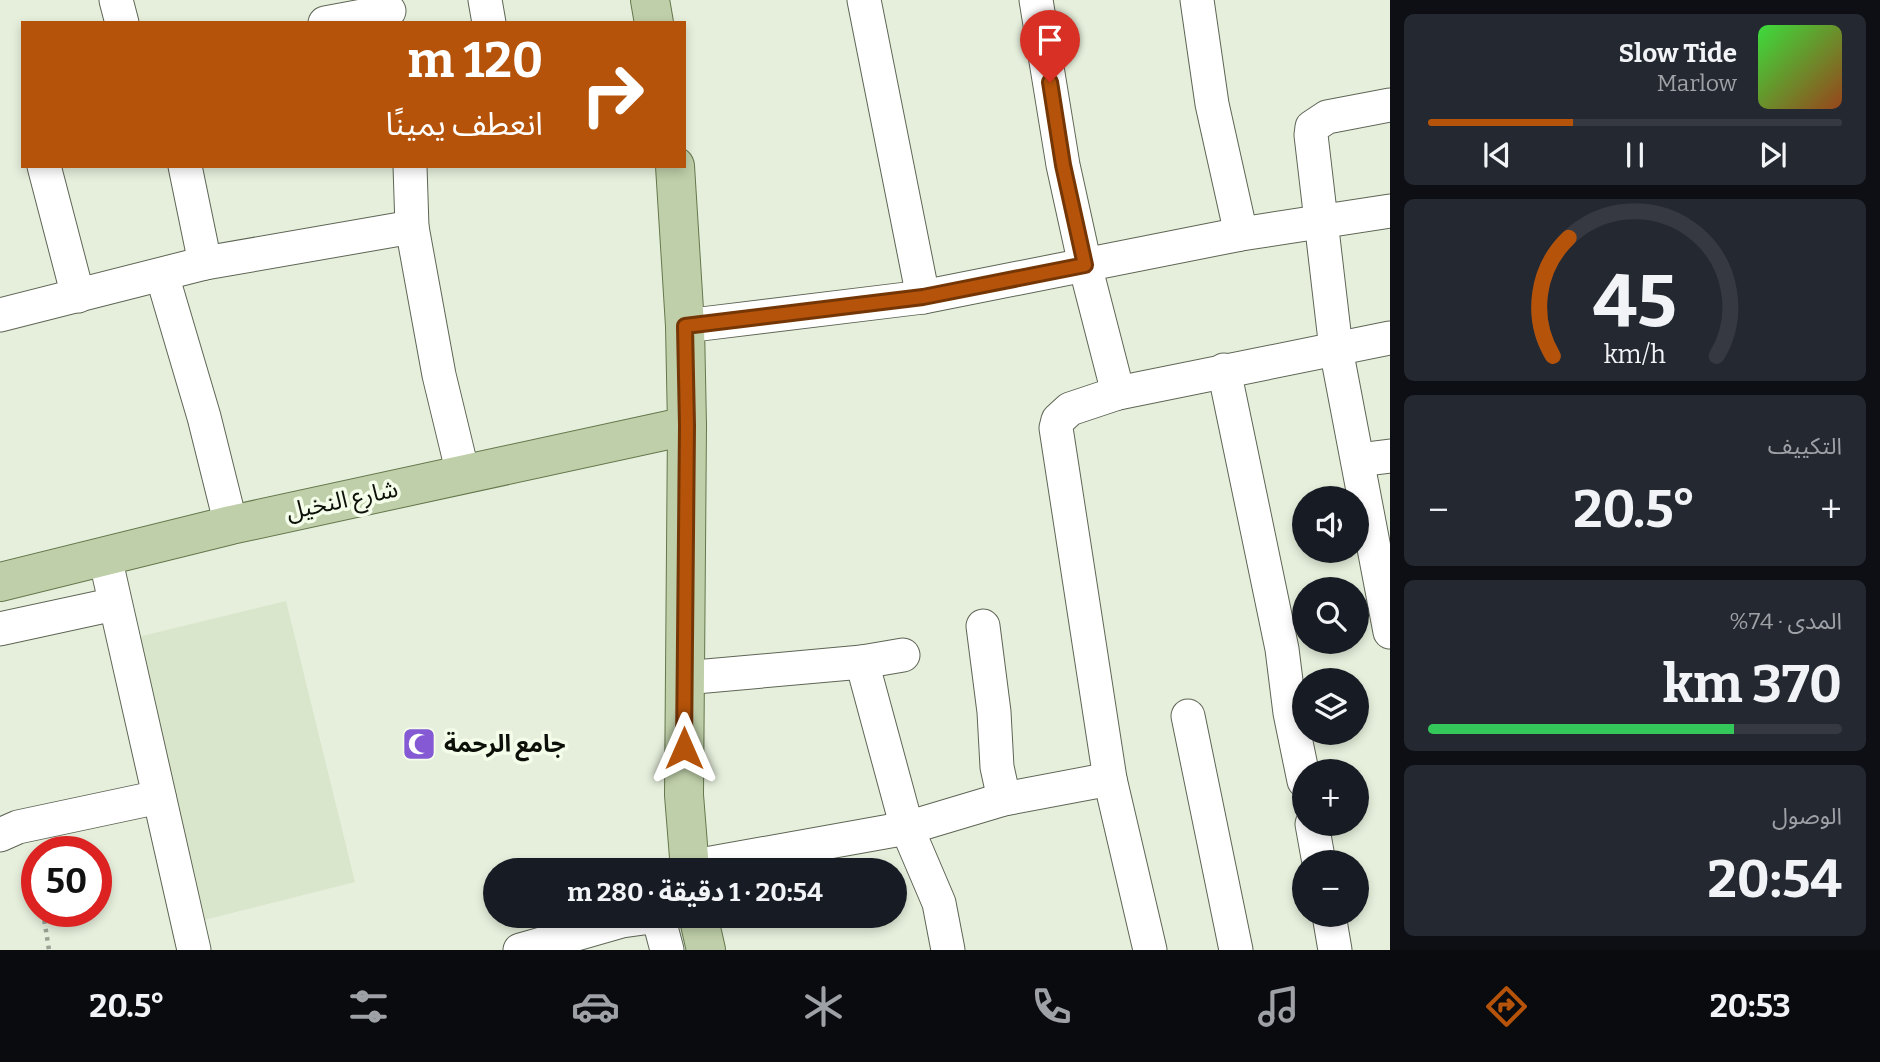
<!DOCTYPE html>
<html lang="ar">
<meta charset="utf-8">
<style>
:root{--surface:#171b24;--page:#242831;--text:#f1f3f6;--muted:#9ea1a6;--line:#363941;--accent:#b45309}
body{margin:0;font-family:Bitter,"Noto Sans Arabic",serif;background:var(--page);color:var(--text);direction:rtl;height:100vh;display:flex;flex-direction:column;font-size:26px;white-space:nowrap}
*{box-sizing:border-box;margin:0}
p{font-size:23px;color:var(--muted)}
.icon{flex:none;width:38px;height:38px;fill:none;stroke:currentColor;stroke-width:2;stroke-linecap:round;stroke-linejoin:round}
.map{position:relative;flex:1;overflow:hidden;direction:ltr}
.side{display:flex;flex-direction:column;gap:14px;padding:14px;background:#0d0f14;width:490px}
.side>*{flex:none}
.top-card{position:absolute;left:21px;top:21px;width:665px;height:147px;border-radius:0px;box-shadow:0 4px 10px #0003;direction:rtl;background:#b45309;color:#fff;overflow:hidden}
.controls{position:absolute;left:1292px;top:486px;display:grid;gap:14px}
.controls a{display:grid;place-items:center;width:77px;height:77px;border-radius:50%;background:var(--surface);box-shadow:0 4px 10px #0003;font-size:35px}
.speed{position:absolute;left:21px;top:836px;display:flex;gap:14px;font-size:35px;font-weight:700;text-align:center}
.speed>*{display:grid;place-content:center;width:91px;height:91px;border-radius:50%;background:var(--surface);box-shadow:0 4px 10px #0003;line-height:1}
.speed .limit{border:10px solid #d22;background:#fff;color:#111}
.pin{position:absolute;display:grid;place-items:center;width:60px;height:60px;color:#fff;margin:-72px -30px;border-radius:50% 50% 50% 0;rotate:-45deg;box-shadow:0 0 7px #0007}
.pin .icon{rotate:45deg}
.me{position:absolute;width:77px;margin:-38px;rotate:0deg;stroke-linejoin:round;filter:drop-shadow(0 0 5px #0008)}
.turn{display:flex;align-items:center;gap:24px;height:147px;padding:0 28px;font-size:32px}
.turn .icon{width:91px;height:91px;stroke-width:2.5}
.turn b{display:block;font-size:49px;line-height:60px}
.big{font-size:52px;font-weight:700;line-height:1.1}
.side .tile{flex:1;display:flex;flex-direction:column;justify-content:center;gap:10px;min-width:0;padding:0 24px;border-radius:10px;background:var(--page)}
.side .dial{align-items:center;gap:0}
.dial svg{height:182px;overflow:visible;fill:none;stroke:var(--line);stroke-width:7;stroke-linecap:round;text-anchor:middle}
.dial text{fill:var(--text);stroke:none}
.song{display:flex;align-items:center;gap:21px}
.cover{width:84px;height:84px;border-radius:10px;background:linear-gradient(135deg,hsl(120 70% 55%),hsl(20 70% 35%))}
.played{height:7px;border-radius:4px;background:linear-gradient(90deg,var(--accent) 35%,var(--line) 35%)}
.keys{display:flex;justify-content:space-around;direction:ltr}
.heat{display:flex;justify-content:space-between;align-items:center;font-size:38px;direction:ltr}
.charge{height:10px;border-radius:5px;background:linear-gradient(90deg,#34c759 74%,var(--line) 0)}
.trip{position:absolute;left:483px;top:858px;width:424px;height:70px;border-radius:35px;background:var(--surface);box-shadow:0 4px 10px #0003;font-weight:700;line-height:70px;text-align:center;direction:rtl}
.dock{display:flex;height:112px;justify-content:space-around;align-items:center;background:#090b0e;color:var(--muted)}
.dock .icon{width:49px;height:49px}
.dock .current{color:var(--accent)}
.dock b{font-size:32px;color:var(--text)}
main{display:flex;flex:1;min-height:0}
.map>svg:first-child{display:block}
</style>
<main>
<section class="side">
<div class="tile">
<div class="song"><i class="cover"></i><div><b>Slow Tide</b><p>Marlow</p></div></div>
<div class="played"></div>
<div class="keys"><svg class="icon" aria-label="previous" viewBox="0 0 24 24"><path d="M18 5L8 12l10 7zM5 5v14"/></svg><svg class="icon" aria-label="pause" viewBox="0 0 24 24"><path d="M8 5v14M16 5v14"/></svg><svg class="icon" aria-label="next" viewBox="0 0 24 24"><path d="M6 5l10 7-10 7zM19 5v14"/></svg></div>
</div>
<div class="tile dial"><svg viewBox="0 0 100 80">
<path d="M14 69A42 42 0 1 1 86 69"/>
<path d="M14 69A42 42 0 0 1 21 17" stroke="#b45309"/>
<text x="50" y="56" font-size="32" font-weight="700">45</text>
<text x="50" y="72" font-size="11">km/h</text>
</svg></div>
<div class="tile"><p>التكييف</p>
<div class="heat"><a>−</a><b class="big">20.5°</b><a>+</a></div>
</div>
<div class="tile"><p>المدى · 74%</p><b class="big">370 km</b><div class="charge"></div></div>
<div class="tile"><p>الوصول</p><b class="big">20:54</b></div>
</section>
<div class="map">
<svg width="1390" height="950" viewBox="0 0 1390 950">
<rect width="100%" height="100%" fill="#e6efdc"/>
<polygon fill="#dae6cc" points="286,601 355,882 204,920 138,637"/>
<g fill="none" stroke-linecap="round" stroke-linejoin="round">
<defs>
<g id="minor">
<polyline points="116,0 122,23"/>
<polyline points="485,0 489,23"/>
<polyline points="864,0 923,297"/>
<polyline points="1036,0 1063,165 1085,265 1118,393"/>
<polyline points="1197,0 1212,104 1241,234"/>
<polyline points="325,23 389,11"/>
<polyline points="1390,105 1327,117 1312,127 1311,135 1336,349 1390,632"/>
<polyline points="44,166 78,296"/>
<polyline points="185,166 205,263"/>
<polyline points="410,166 412,227 439,375 463,474"/>
<polyline points="162,275 204,417 231,525"/>
<polyline points="0,315 205,263 412,227"/>
<polyline points="685,326 923,297 1241,234 1390,211"/>
<polyline points="1224,370 1282,649 1290,713 1304,781"/>
<polyline points="1358,460 1390,456"/>
<polyline points="105,557 194,950"/>
<polyline points="983,626 994,712 997,767 1004,799"/>
<polyline points="0,629 115,604"/>
<polyline points="862,662 907,828 939,903 948,950"/>
<polyline points="684,678 862,662 903,655"/>
<polyline points="1188,716 1236,950"/>
<polyline points="1312,824 1319,863"/>
<polyline points="0,835 18,827 159,797"/>
<polyline points="689,867 907,828 1004,799 1110,779"/>
<polyline points="1329,915 1335,950"/>
<polyline points="520,950 622,921 658,916 667,950"/>
<polyline points="1150,950 1110,779 1056,428 1058,420 1070,409 1118,393 1390,338"/>
</g>
<g id="major">
<polyline points="650,0 654,23"/>
<polyline points="675,166 685,326 687,426 684,795 690,870"/>
<polyline points="0,582 231,525 687,426"/>
<polyline points="698,915 706,950"/>
</g>
</defs>
<use href="#minor" stroke="#5e6555" stroke-width="35"/>
<use href="#major" stroke="#65774c" stroke-width="40"/>
<g stroke="#9ba294" stroke-width="4.5" stroke-dasharray="3.5 5" stroke-linecap="butt">
<polyline points="34,853 37,871"/>
<polyline points="43,912 49,950"/>
</g>
<use href="#minor" stroke="#fff" stroke-width="33"/>
<use href="#major" stroke="#bfcfa9" stroke-width="38"/>
</g>
<g fill="none" stroke-linecap="round" stroke-linejoin="round">
<defs>
<polyline id="route" points="684,748 687,426 685,326 923,297 1085,265 1063,165 1050,82"/>
</defs>
<use href="#route" stroke="#753606" stroke-width="18"/>
<use href="#route" stroke="#b45309" stroke-width="12"/>
</g>
<defs>
<symbol id="mosque-square" viewBox="-11 -11 22 22"><rect x="-9" y="-9" width="18" height="18" rx="4" fill="#8559d3" stroke="#f4fcea"/><path d="M3.5-4.9A6 6 0 1 0 3.5 4.9A5 5 0 1 1 3.5-4.9Z" fill="#fff"/></symbol>
</defs>
<g fill-rule="evenodd">
<use href="#mosque-square" x="400" y="725" width="38" height="38"/>
</g>
<g text-anchor="middle" dominant-baseline="central" stroke-width="7" stroke-linejoin="round" paint-order="stroke">
<g font-size="24" fill="#0d1009" stroke="#f4fcea">
<text transform="translate(342 500) rotate(-12)">شارع النخيل</text>
</g>
<g font-size="24" font-weight="bold" fill="#0d1009" stroke="#f4fcea" text-anchor="start">
<text x="444" y="744">جامع الرحمة</text>
</g>
</g>
</svg>
<div class="controls">
<a><svg class="icon" aria-label="sound" viewBox="0 0 24 24"><path d="M4 9h4l5-4v14l-5-4H4zM17 9q2 3 0 6"/></svg></a>
<a><svg class="icon" aria-label="search" viewBox="0 0 24 24"><circle cx="10" cy="10" r="6"/><path d="M15 15l6 6"/></svg></a>
<a><svg class="icon" aria-label="layers" viewBox="0 0 24 24"><path d="M12 4l9 5-9 5-9-5zM3 14l9 5 9-5"/></svg></a>
<a>+</a>
<a>−</a>
</div>
<div class="speed"><div class="limit">50</div></div>
<div class="pin" style="left:1050px;top:82px;background:#d93025"><svg class="icon" aria-label="arrive" viewBox="0 0 24 24"><path d="M6 21V4h12l-3 4 3 4H6"/></svg></div>
<svg class="me" style="left:684px;top:748px" viewBox="-20 -20 40 40"><path d="M0-17L14 15 0 8-14 15z" fill="#b45309" stroke="#fff" stroke-width="4"/></svg>
<div class="trip">20:54 · 1 دقيقة · 280 m</div>
<div class="top-card">
<div class="turn"><svg class="icon" aria-label="right" viewBox="0 0 24 24"><path d="M7 20v-9h11M14 6l5 5-5 5"/></svg><div><b>120 m</b>انعطف يمينًا</div></div>
</div>
</div>
</main>
<nav class="dock">
<b>20:53</b>
<svg class="icon current" aria-label="directions" viewBox="0 0 24 24"><path d="M12 3l9 9-9 9-9-9zM9 14v-3h6M13 9l2 2-2 2"/></svg>
<svg class="icon" aria-label="music" viewBox="0 0 24 24"><path d="M9 18V5l10-2v13"/><circle cx="6" cy="18" r="3"/><circle cx="16" cy="16" r="3"/></svg>
<svg class="icon" aria-label="phone" viewBox="0 0 24 24"><path d="M5 4h4l2 5-3 2q2 4 5 5l2-3 5 2v4C11 20 4 13 5 4z"/></svg>
<svg class="icon" aria-label="climate" viewBox="0 0 24 24"><path d="M12 3v18M4 7l16 10M4 17L20 7"/></svg>
<svg class="icon" aria-label="car" viewBox="0 0 24 24"><path d="M5 17H2v-5l4-1 3-4h7l3 4 3 1v5h-3M9 17h6M6 11h13"/><circle cx="7" cy="17" r="2"/><circle cx="17" cy="17" r="2"/></svg>
<svg class="icon" aria-label="filters" viewBox="0 0 24 24"><path d="M4 7h16M4 17h16"/><circle cx="9" cy="7" r="2"/><circle cx="15" cy="17" r="2"/></svg>
<b>20.5°</b>
</nav>
